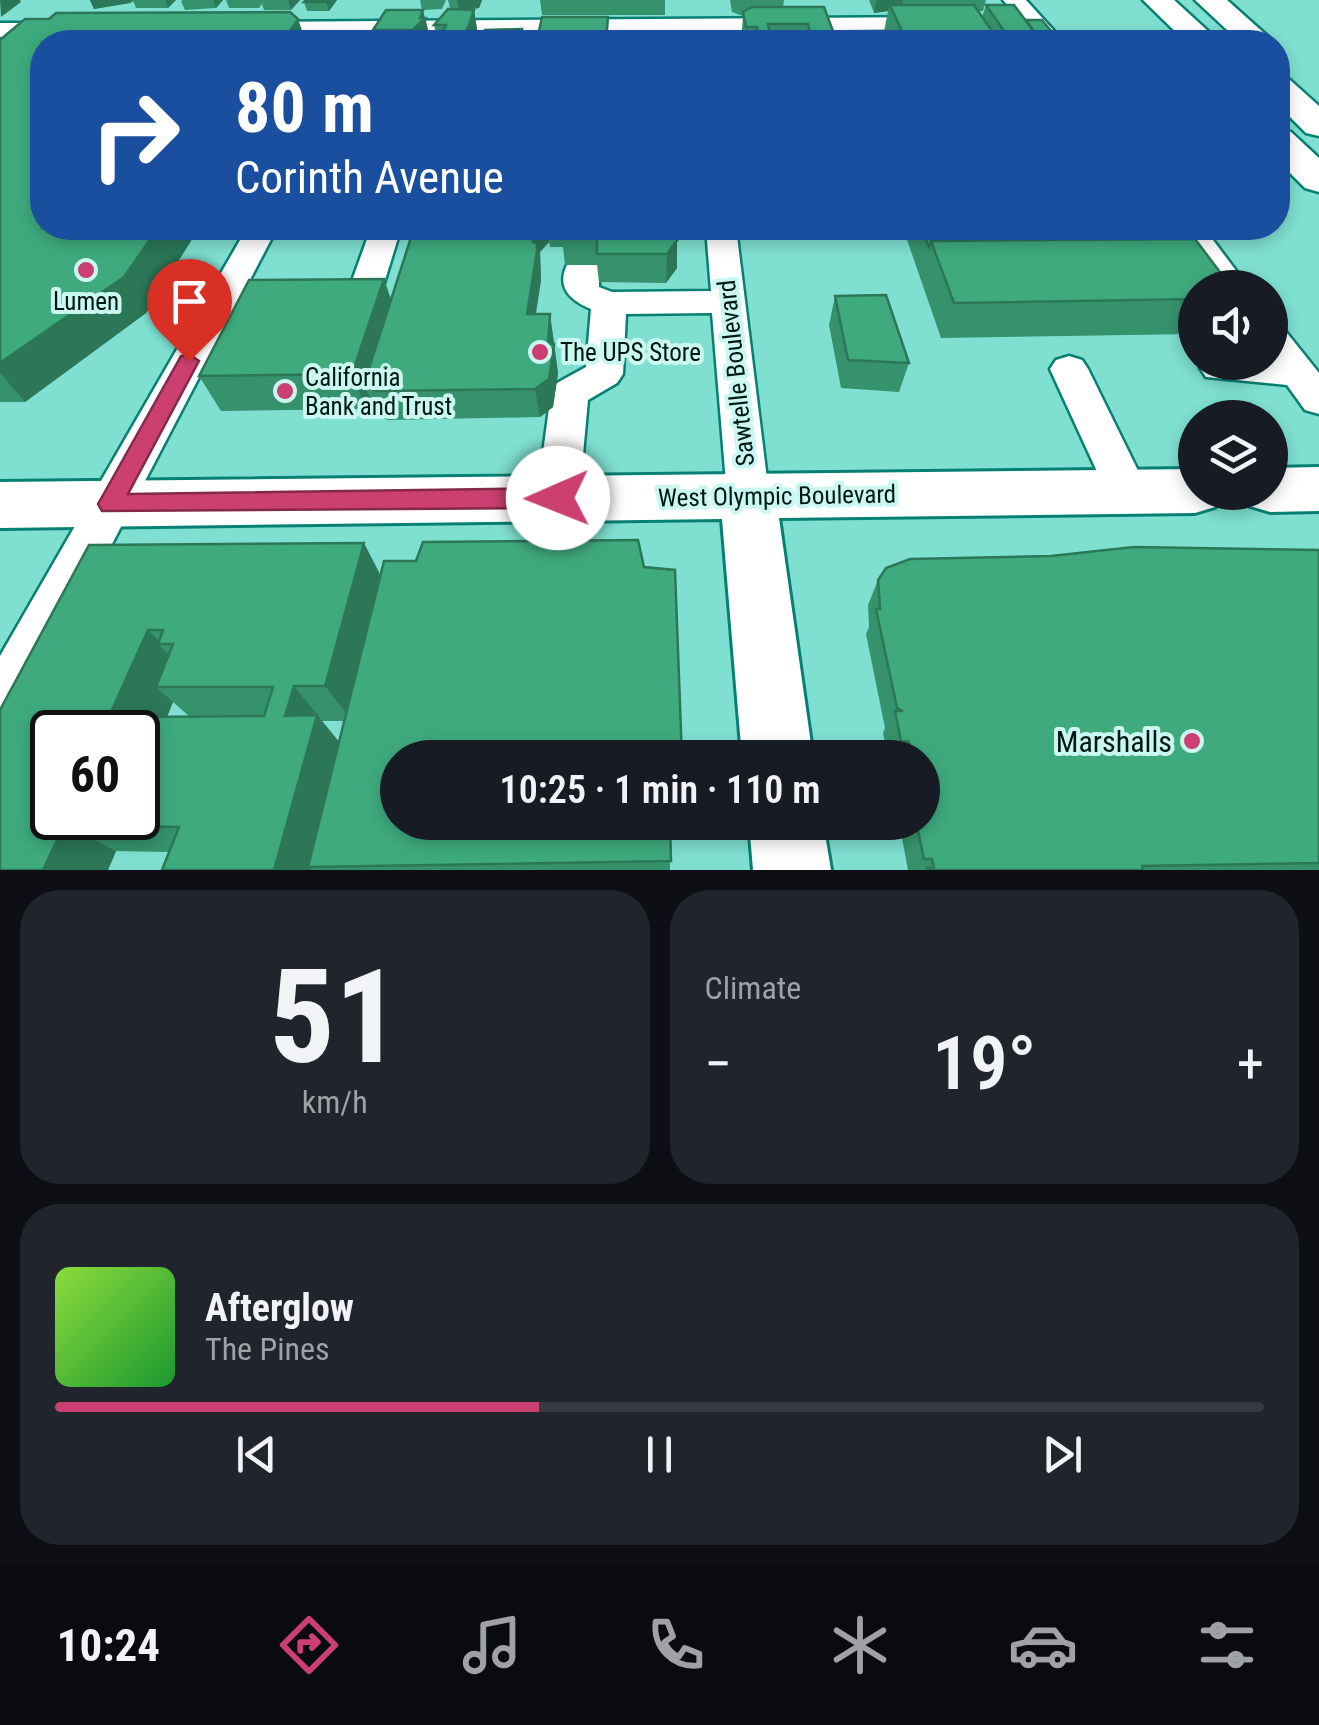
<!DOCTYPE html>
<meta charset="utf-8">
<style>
:root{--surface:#171b24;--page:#20242c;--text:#f1f3f6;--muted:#9ea1a6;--line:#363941;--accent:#cb3f71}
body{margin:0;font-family:"Roboto Condensed",sans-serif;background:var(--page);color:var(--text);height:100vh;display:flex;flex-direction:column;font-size:38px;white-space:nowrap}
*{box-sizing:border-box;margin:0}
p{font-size:32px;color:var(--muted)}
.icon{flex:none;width:55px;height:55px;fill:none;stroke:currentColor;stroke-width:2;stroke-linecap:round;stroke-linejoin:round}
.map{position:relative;height:870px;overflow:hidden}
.side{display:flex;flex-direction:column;gap:20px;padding:20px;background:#0d0f14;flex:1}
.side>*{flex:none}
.top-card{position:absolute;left:30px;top:30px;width:1260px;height:210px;border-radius:40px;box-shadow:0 5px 15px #0003;background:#1a4fa0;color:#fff;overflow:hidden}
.fabs{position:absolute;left:1178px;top:270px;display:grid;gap:20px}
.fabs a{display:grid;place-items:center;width:110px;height:110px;border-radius:50%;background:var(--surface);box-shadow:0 5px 15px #0003;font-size:50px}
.speed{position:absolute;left:30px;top:710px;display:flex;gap:20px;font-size:50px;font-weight:700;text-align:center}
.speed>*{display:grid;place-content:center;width:130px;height:130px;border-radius:50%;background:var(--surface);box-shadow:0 5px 15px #0003;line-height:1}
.speed .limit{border:5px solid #111;border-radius:15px;background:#fff;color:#111}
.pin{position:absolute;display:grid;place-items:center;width:85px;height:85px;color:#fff;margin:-102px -42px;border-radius:50% 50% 50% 0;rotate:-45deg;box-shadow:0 0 10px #0007}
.pin .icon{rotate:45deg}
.me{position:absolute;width:110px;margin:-55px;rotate:269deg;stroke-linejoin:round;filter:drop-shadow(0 0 8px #0008)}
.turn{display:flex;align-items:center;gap:35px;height:210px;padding:0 40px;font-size:45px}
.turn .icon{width:130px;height:130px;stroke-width:2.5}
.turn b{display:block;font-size:70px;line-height:85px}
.big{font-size:75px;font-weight:600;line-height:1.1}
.side .card{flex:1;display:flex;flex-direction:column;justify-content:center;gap:15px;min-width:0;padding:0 35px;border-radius:40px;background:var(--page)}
.side .dial{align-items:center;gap:0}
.dial b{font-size:130px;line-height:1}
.song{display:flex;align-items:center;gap:30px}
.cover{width:120px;height:120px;border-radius:15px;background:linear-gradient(135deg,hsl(90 70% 55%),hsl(130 70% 35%))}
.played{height:10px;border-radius:5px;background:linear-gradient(90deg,var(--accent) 40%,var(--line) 40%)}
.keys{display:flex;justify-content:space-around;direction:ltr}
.heat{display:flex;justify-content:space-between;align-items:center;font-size:55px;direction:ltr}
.side .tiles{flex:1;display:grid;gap:20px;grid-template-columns:1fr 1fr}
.card:last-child{grid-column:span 2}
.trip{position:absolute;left:380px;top:740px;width:560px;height:100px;border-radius:50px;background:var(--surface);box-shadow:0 5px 15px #0003;font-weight:600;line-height:100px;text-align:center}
.tab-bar{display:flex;height:160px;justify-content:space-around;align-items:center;background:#090b0e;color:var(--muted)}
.tab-bar .icon{width:70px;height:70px}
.tab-bar .current{color:var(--accent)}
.tab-bar b{font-size:45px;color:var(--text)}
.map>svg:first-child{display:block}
</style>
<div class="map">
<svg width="1319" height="870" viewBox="0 0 1319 870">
<rect width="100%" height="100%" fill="#7fe0d1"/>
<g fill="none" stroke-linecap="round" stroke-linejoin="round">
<defs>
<g id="minor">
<polygon points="1003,0 1026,0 1064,42 1041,42"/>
<polygon points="937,17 948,24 945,29 250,36 239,29 250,22"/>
<polygon points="0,23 67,23 78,30 67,37 0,37"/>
<polygon points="247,228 277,228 18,724 0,731 0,656"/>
<polygon points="371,228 401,228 378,303 373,311 361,314 322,311 317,303 322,295 348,292"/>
<path d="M706,228h30l33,267 -6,12 -15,5 -15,-5 -6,-12 -15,-182 -86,1 -3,60 -6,9 -29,17 -9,98 -6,12 -15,5 -15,-5 -6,-12 14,-105 6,-10 29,-16 5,-58c-24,-10 -37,-25 -20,-51h24l4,7v22l13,5 99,-1z"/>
<polygon points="1173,228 1204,228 1249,288 1215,288"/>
<polygon points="1270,324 1283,328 1319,373 1319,414 1305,410 1287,385 1206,377 1200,368 1204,362 1270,362"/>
<polygon points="1069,356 1082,360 1088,369 1148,491 1142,503 1127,508 1112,503 1106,491 1050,369 1056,360"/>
</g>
<g id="major">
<polygon points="1319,467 1319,511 1270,512 1250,506 1243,492 1270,492 1270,468"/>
<polygon points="1195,469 1195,492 1222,492 1215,507 1195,513 779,518 813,758 742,758 722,519 0,528 0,482"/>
<polygon points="749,822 823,822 831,870 753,870"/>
</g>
<g id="highway">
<polygon points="1143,0 1174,0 1220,42 1186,42"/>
<polygon points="1195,0 1227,0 1274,42 1240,42"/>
<polygon points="1278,77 1290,80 1319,106 1319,136 1306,133 1278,105"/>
<polygon points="1278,129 1291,132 1319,158 1319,192 1305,188 1278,161"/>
</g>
</defs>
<use href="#minor" stroke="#078074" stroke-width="5"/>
<use href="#major" stroke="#078074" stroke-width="6"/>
<use href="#highway" stroke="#078074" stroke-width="5"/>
<use href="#minor" fill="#fff" fill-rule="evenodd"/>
<use href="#major" fill="#fff" fill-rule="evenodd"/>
<use href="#highway" fill="#fff" fill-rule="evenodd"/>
</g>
<g fill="#36926c" fill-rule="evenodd">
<polygon points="90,0 176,0 168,8 136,8 133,1 130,3 94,9"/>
<polygon points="183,0 223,0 216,8 185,10 181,1"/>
<polygon points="226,0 300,0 291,10 264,10 262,4 259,8 229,8"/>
<polygon points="337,0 329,11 307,11 304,2"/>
<polygon points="420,0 446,0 442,9 422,10"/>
<polygon points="448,0 482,0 479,8 467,10 474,10 479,42 438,42 434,25 454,9 450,8"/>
<polygon points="540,0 665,0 665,15 542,15"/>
<polygon points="730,0 784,0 783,7 837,42 741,42 743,16 732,12"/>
<polygon points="869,0 986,0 983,11 979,11 982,17 986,5 1026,20 1060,42 882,42 888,11 874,13"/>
<polygon points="425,18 431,42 372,42 375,37 373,30"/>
<polygon points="0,40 42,228 199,228 146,313 25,402 0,402"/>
<polygon points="414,228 677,228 677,268 666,283 599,282 597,265 565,265 563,247 550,247 549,242 540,252 541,280 536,314 550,314 558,373 553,407 540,417 388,420 382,417 380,412 375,412 370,398 366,409 221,411 199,376 391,299"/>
<polygon points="775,228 1177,228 1195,288 1195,334 941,338 905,234 777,235"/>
<polygon points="835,296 909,363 899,392 841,388 829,325"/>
<path d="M364,543l34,215 272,64v48h-508l7,-18 -53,-1 -8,19h-108l89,-325zM173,702l16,14h-22zM322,721h23l-6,21 -17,-20z"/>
<polygon points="1319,550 1319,870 908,870 901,833 906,826 906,822 922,822 922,758 888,758 883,733 885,728 866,634 869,627 868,605 878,580"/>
</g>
<g fill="#2c7758">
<polygon points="0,0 20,0 21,2 1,17"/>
<polygon points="90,0 132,0 133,1 130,3 94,9"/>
<polygon points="165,0 176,0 168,8"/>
<polygon points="213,0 223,0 216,8"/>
<polygon points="288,0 300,0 291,10"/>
<polygon points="328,0 337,0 329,11 326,2"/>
<polygon points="457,0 482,0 479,8 459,10"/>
<polygon points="876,0 903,0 901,10 890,5 888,11 874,13"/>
<polygon points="423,10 425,19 425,18 431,42 416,42 413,30"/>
<polygon points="474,10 479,42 466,42 465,36"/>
<polygon points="298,19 306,42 283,42"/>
<polygon points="158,228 199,228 146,313 25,402 0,373 0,363"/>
<polygon points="535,228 548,228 549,242 540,252 541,280 531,342 527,314"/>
<polygon points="672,228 677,228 677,268 666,283 667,254"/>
<polygon points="384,279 396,314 364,384 370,398 366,409 352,374"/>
<polygon points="550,314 558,373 553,407 540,417 535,389 548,344"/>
<polygon points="364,543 385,584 352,721 325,686"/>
<polygon points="148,630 162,644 158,644 185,671 156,687 173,702 138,790 138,732 102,732"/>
<polygon points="294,686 344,748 308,867 313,870 274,870 285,716"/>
<polygon points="64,825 116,851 108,870 43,870"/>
</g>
<g fill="#3faa7e" stroke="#2c7758" stroke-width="2.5" fill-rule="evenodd">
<polygon points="306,0 328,0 326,2 304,2"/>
<polygon points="890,5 974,5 996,37 905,38"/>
<polygon points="986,5 1014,5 1038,37 1008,37"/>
<path d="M752,7h72l13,35h-88l-1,-8h11l-2,-7h-11l-3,-15zM768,24h40l2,9h-40z"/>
<polygon points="448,9 474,10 465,36 441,36 446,25 434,25"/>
<polygon points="386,10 423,10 420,18 425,18 413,30 373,30"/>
<polygon points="290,12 298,19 283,42 42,42 42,228 158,228 124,277 0,363 0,40 25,19 49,19 56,13"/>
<polygon points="542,17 608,17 606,42 529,42 529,41 537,41"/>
<polygon points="1026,20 1042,20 1060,42 1036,42 1038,37"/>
<polygon points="522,29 519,42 481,42 485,30"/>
<polygon points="405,34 401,42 372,42 376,35"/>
<polygon points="414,228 535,228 533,242 537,243 537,251 527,314 550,314 548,344 554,344 549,379 535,389 377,391 371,389 372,384 364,384"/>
<polygon points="562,228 673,228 678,239 667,254 597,254 597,236 562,237"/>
<polygon points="921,228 1177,228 1186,239 931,241 929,247"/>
<polygon points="1195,239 1232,288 1195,288 1195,299 954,303 931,241"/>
<polygon points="384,279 352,374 199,376 249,280"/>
<polygon points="886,295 909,363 848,360 835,296"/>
<polygon points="638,540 644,567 675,570 682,758 398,758 398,822 670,822 671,861 308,867 384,561 416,561 423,542"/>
<path d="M364,543l-39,143h-31l-9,30 32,-1 -43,155h-112l17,-43 -115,-2 -21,45h-43v-160l89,-165zM148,630h15l-5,14h15l-17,43h117l-9,29 -122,1 -7,15h3v86h-86v-86h50z"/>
<polygon points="1134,547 1319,550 1319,863 1142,866 1143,870 927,870 927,868 934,868 932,859 924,859 916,822 922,822 922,758 904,758 904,755 912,756 909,742 901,741 895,711 903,711 897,708 876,609 880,609 878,580 886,568 910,559 1051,556"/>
</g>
<polygon fill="#cb3f71" stroke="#842949" stroke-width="2.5" points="189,354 199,361 128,494 558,488 567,491 570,498 567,505 558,508 102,511 98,504 102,497 181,356"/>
<g fill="#cb3f71" stroke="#caf7ef" stroke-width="4">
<circle cx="86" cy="270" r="10"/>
<circle cx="540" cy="352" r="10"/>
<circle cx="285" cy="391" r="10"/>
<circle cx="1192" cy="741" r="10"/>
</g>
<g text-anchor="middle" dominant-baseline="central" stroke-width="8" stroke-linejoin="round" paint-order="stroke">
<g font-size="25" fill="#001915" stroke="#caf7ef" text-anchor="start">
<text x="86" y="301" text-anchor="middle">Lumen</text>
<text x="560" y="352">The UPS Store</text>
<text x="305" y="377">California<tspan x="305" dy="29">Bank and Trust</tspan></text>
</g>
<g font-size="25" fill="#001915" stroke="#caf7ef">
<text transform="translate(736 373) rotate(-96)">Sawtelle Boulevard</text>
<text transform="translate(777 496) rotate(-1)">West Olympic Boulevard</text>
</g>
<g font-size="30" fill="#001915" stroke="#caf7ef" text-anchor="end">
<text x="1172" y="741">Marshalls</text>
</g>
</g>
</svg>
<div class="fabs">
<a><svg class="icon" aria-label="sound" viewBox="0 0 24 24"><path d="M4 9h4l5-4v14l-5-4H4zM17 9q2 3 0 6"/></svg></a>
<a><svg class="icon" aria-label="layers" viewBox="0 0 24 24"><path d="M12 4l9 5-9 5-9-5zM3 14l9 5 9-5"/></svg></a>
</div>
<div class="speed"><div class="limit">60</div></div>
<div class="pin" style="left:189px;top:361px;background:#d93025"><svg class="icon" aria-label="arrive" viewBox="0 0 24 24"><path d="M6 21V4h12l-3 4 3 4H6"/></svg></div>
<svg class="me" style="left:558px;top:498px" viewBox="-20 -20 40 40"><circle r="19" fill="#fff"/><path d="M0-13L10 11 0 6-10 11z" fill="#cb3f71"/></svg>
<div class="trip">10:25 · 1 min · 110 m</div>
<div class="top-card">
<div class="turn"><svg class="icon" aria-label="right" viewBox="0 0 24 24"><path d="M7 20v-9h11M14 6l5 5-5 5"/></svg><div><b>80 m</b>Corinth Avenue</div></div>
</div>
</div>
<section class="side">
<div class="tiles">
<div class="card dial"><b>51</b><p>km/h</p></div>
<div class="card"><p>Climate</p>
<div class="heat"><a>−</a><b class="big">19°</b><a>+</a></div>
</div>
<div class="card">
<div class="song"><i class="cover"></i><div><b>Afterglow</b><p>The Pines</p></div></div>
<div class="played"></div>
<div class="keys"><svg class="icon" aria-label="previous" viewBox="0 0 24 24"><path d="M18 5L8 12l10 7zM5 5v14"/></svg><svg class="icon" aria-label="pause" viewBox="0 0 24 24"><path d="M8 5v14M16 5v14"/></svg><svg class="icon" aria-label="next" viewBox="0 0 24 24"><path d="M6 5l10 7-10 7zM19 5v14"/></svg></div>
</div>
</div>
</section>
<nav class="tab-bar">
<b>10:24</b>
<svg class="icon current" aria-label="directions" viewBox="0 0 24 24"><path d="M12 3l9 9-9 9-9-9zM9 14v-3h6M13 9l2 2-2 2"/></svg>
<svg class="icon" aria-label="music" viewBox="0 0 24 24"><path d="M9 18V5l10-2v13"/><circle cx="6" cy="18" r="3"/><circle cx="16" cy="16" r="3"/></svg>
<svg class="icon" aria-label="phone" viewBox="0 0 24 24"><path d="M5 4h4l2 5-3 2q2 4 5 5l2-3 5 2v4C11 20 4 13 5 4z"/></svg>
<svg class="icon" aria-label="climate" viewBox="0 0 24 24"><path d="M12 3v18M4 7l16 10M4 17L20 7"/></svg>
<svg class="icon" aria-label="car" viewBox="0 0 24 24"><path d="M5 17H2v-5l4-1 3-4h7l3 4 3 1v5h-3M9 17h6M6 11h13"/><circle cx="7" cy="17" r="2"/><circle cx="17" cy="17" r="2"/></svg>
<svg class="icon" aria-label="filters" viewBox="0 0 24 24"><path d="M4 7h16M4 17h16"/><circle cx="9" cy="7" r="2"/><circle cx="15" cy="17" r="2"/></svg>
</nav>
